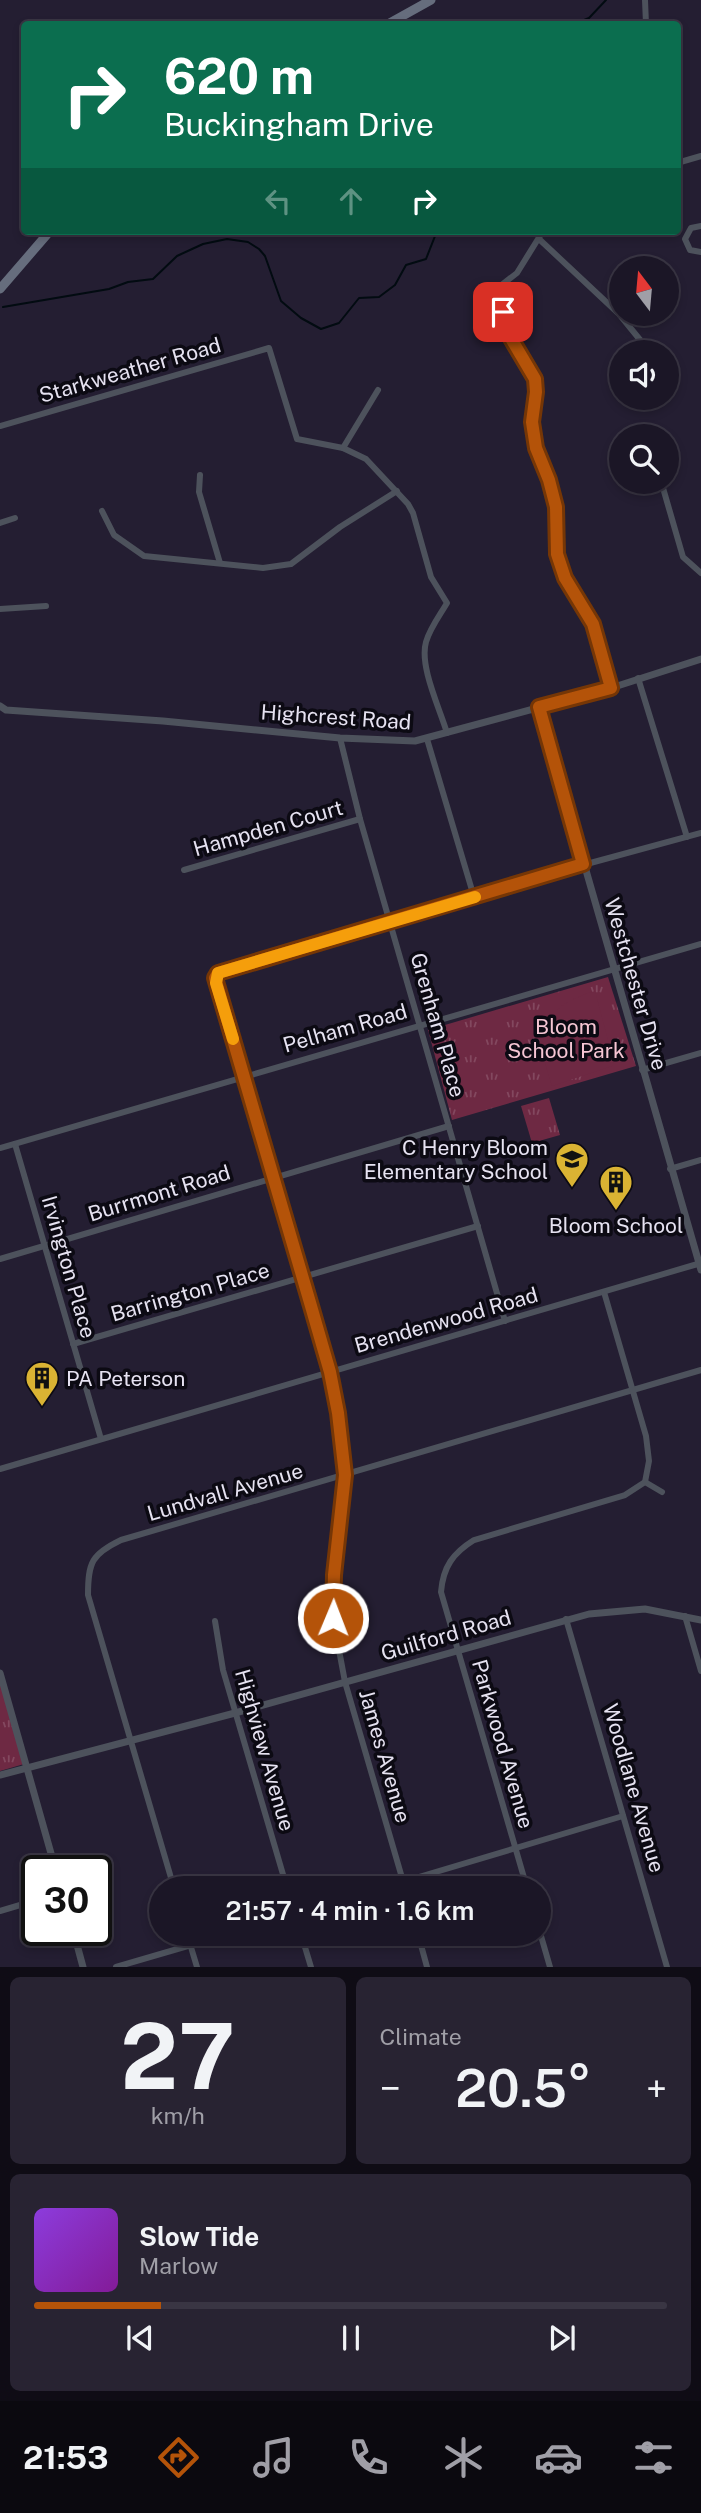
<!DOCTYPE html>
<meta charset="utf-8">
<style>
:root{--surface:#1b1626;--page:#282332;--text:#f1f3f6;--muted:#a09fa7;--line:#393543;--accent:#b45309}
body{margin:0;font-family:"Public Sans",sans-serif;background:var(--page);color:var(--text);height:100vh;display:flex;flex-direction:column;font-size:26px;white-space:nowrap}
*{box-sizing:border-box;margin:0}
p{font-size:23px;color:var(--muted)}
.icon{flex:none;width:38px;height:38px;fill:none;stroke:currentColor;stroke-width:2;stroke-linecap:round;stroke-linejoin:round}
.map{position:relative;height:1967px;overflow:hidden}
.side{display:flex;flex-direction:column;gap:10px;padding:10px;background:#0f0c15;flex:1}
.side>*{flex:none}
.top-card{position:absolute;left:21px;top:21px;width:660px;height:214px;border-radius:7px;box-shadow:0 4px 10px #0003,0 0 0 2px var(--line);background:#0b6e4f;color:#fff;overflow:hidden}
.needle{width:46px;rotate:344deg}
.controls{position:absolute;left:609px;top:256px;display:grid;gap:14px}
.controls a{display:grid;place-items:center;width:70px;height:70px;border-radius:50%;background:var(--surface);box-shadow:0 4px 10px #0003,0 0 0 2px var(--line);font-size:35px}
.speed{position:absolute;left:21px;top:1855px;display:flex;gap:14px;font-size:35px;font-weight:700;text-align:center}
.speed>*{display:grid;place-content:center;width:91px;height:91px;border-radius:50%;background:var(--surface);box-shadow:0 4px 10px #0003,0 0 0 2px var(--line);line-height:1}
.speed .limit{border:4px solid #111;border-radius:10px;background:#fff;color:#111}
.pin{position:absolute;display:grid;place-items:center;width:60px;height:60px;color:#fff;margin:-30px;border-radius:14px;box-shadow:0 4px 10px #0006}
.me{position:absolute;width:77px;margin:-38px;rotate:1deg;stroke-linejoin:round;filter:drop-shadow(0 0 5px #0008)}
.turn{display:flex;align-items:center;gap:24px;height:147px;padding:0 28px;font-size:32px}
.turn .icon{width:91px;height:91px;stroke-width:2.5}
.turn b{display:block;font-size:49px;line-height:60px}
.lanes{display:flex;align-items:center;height:66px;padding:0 28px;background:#0003;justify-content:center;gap:35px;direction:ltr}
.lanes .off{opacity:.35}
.big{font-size:52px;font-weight:600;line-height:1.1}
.side .tile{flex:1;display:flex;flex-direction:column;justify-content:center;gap:10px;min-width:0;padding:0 24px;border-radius:10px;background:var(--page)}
.side .dial{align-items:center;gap:0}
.dial b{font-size:91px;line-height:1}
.song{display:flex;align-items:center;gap:21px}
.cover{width:84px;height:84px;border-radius:10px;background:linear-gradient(135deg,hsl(270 70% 55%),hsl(290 70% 35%))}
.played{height:7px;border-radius:4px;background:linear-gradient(90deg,var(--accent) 20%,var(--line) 20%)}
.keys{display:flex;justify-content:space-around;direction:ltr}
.heat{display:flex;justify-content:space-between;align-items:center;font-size:38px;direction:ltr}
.side .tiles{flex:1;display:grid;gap:10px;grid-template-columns:1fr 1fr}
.tile:last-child{grid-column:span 2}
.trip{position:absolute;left:149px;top:1876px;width:402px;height:70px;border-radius:35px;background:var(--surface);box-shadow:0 4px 10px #0003,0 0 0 2px var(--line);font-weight:600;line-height:70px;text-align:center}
.dock{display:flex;height:112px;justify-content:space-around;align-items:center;background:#0b090f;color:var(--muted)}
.dock .icon{width:49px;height:49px}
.dock .current{color:var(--accent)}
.dock b{font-size:32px;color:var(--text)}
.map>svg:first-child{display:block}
</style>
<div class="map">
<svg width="701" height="1967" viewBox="0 0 701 1967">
<defs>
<pattern id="grass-tufts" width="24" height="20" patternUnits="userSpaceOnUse" patternTransform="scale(1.75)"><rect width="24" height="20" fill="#6e2943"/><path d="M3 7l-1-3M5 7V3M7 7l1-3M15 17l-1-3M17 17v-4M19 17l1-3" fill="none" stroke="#83485f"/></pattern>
</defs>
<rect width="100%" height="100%" fill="#241e32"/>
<g fill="url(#grass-tufts)">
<polygon points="608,977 636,1066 452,1120 428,1030"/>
<polygon points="549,1098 560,1135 532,1143 521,1106"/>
<polygon points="0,1677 24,1764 0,1771"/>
</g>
<path fill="#6e2943" d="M595,991l19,72 -2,3 -60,20c-18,-51 -12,-79 43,-95z"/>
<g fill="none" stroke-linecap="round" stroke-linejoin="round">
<g stroke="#020b11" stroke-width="2">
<polyline points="574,24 589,18 606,0"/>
<polyline points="3,307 109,289 128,282 153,279 177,256 203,244 227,239 248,242 259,249 265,256 281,301 301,318 321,329 339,323 359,298 379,297 395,285 406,265 426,259 437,231"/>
</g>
<g stroke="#4d525c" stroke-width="6">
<polyline points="645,0 646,24"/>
<polyline points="677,163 701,156"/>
<polyline points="701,226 691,228 685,239 690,250 701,252"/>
<polyline points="543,231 517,273 495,290 509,335 535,378 536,392 532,422 535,448 549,480 556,507 557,553 565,578 593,624 611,688"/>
<polyline points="539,239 619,314 650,352"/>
<path d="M0,426l269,-78 28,91 46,9 23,11 42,45 5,9 18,64 16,26c-7,12 -17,25 -21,39 -7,24 14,67 21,91"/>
<polyline points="343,448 378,390"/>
<polyline points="200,475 199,492 220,563"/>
<polyline points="661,481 683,557 701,573"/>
<polyline points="102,511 114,535 144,556 263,568 291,564 340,527 397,491"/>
<polyline points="0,523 15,518"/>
<polyline points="0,609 46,606"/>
<polyline points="638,678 687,837"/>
<polyline points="340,738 360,819 505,1321"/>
<polyline points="427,739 474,897"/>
<polyline points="184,870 360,819"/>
<polyline points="642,1070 701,1053"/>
<polyline points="15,1144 101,1439"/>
<polyline points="0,1148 701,944"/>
<polyline points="670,1169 701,1160"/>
<polyline points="0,1259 449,1126"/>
<polyline points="73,1344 478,1226"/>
<polyline points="0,1469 701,1263"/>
<polyline points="645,1482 662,1492"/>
<polyline points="685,1616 701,1671"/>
<polyline points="566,1619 667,1967"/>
<polyline points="215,1621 223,1670 287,1888"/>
<path d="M174,1888l-86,-293c0,-33 4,-41 33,-55l580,-170"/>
<polyline points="382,1888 623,1816"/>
<polyline points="405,1888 345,1682 333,1618 334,1575 345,1475 343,1439 330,1372 215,978 218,973 583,865 701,833"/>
<path d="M527,1888l-86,-296c2,-25 12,-39 33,-52l151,-45 20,-13 4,-21 -3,-25 -42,-144"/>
<polyline points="0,1911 37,1900"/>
<polyline points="539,1929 550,1967"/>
<polyline points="187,1934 197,1967"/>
<polyline points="301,1934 311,1967"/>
<polyline points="418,1934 427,1967"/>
<polyline points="116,1967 229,1934"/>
</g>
<g stroke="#4d525c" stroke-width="7">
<polyline points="0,706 6,710 163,721 340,738 415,741 611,688 701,659"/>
<polyline points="539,707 701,1270"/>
<polyline points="0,1673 56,1871"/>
<polyline points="0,1775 235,1713 589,1614 645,1609 701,1620"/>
<polyline points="73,1930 83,1967"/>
</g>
<g stroke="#666d7d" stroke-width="9">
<polyline points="388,24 431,0"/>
<polyline points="0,289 50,231"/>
</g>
</g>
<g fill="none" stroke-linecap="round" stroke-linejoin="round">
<defs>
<polyline id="route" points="333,1618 334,1575 345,1475 338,1413 330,1372 311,1306 215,978 218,973 583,864 539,707 611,688 593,624 565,578 557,554 556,507 549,480 536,448 532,422 536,392 535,379 509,335 503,312"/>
</defs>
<use href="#route" stroke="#753606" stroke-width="18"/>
<use href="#route" stroke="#b45309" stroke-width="12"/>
<polyline stroke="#f59e0b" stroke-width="12" points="233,1039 216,983 218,973 475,897"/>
</g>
<defs>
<symbol id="school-pin" viewBox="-11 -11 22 30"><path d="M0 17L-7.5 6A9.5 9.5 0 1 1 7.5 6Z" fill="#dab333" stroke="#0c0a13"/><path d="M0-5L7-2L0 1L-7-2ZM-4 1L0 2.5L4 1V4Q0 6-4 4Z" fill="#111"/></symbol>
<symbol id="building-pin" viewBox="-11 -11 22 30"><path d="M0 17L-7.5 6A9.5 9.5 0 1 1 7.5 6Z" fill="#dab333" stroke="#0c0a13"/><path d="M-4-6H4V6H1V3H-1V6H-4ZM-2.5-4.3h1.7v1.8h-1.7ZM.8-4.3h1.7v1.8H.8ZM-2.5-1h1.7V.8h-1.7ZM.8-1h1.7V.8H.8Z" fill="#111"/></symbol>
</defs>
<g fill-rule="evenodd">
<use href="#school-pin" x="553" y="1140" width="38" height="52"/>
<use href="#building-pin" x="597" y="1163" width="38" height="52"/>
<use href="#building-pin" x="23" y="1359" width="38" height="52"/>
</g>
<g text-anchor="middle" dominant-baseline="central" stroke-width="7" stroke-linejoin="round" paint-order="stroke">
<g font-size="21" fill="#e6e2f1" stroke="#0c0a13">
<text transform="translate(130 370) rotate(-16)">Starkweather Road</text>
<text transform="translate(336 717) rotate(4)">Highcrest Road</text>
<text transform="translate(268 828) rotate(-16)">Hampden Court</text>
<text transform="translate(636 984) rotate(74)">Westchester Drive</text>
<text transform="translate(438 1025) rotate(74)">Grenham Place</text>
<text transform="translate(345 1028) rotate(-16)">Pelham Road</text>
<text transform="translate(159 1193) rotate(-17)">Burrmont Road</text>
<text transform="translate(69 1267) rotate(74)">Irvington Place</text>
<text transform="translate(190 1292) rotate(-16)">Barrington Place</text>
<text transform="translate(446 1320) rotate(-16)">Brendenwood Road</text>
<text transform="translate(225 1492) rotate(-16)">Lundvall Avenue</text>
<text transform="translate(446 1635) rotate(-16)">Guilford Road</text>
<text transform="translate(503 1744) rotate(74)">Parkwood Avenue</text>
<text transform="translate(265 1750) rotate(74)">Highview Avenue</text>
<text transform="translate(385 1756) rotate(74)">James Avenue</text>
<text transform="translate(634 1788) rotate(74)">Woodlane Avenue</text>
</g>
<g font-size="21" fill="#f5c5d3" stroke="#0c0a13">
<text x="566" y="1026">Bloom<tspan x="566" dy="24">School Park</tspan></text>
</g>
<g font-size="21" fill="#e6e2f1" stroke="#0c0a13" text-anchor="end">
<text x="548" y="1147">C Henry Bloom<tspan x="548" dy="24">Elementary School</tspan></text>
<text x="616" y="1225" text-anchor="middle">Bloom School</text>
<text x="66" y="1378" text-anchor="start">PA Peterson</text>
</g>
</g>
</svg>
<div class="controls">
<a><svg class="needle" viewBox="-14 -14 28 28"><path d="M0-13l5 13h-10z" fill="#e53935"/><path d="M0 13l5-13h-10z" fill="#a09fa7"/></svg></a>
<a><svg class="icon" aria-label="sound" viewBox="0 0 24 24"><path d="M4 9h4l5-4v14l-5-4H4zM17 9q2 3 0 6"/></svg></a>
<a><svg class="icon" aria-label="search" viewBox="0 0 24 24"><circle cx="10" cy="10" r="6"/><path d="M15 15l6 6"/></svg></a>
</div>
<div class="speed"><div class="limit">30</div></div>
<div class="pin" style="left:503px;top:312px;background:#d93025"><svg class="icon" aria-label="arrive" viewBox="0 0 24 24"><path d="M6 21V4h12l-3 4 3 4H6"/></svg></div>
<svg class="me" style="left:333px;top:1618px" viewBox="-20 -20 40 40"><circle r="17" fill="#b45309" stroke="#fff" stroke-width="3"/><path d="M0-11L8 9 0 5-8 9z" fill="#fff"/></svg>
<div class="trip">21:57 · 4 min · 1.6 km</div>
<div class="top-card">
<div class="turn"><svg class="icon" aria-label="right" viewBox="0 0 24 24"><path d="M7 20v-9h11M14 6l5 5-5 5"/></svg><div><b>620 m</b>Buckingham Drive</div></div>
<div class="lanes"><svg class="icon off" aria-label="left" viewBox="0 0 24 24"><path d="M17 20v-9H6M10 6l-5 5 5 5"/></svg><svg class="icon off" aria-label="ahead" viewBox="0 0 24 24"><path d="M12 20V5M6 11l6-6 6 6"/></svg><svg class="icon" aria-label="right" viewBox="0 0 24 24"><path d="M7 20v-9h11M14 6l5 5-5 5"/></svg></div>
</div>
</div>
<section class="side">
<div class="tiles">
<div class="tile dial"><b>27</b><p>km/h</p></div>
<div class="tile"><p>Climate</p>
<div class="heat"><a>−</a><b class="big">20.5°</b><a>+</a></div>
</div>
<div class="tile">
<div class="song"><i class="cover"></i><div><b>Slow Tide</b><p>Marlow</p></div></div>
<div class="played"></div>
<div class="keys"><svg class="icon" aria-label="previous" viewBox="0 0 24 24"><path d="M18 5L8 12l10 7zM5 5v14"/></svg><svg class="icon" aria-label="pause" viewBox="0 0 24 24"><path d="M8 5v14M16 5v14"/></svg><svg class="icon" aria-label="next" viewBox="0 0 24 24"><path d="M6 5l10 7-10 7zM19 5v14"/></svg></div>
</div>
</div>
</section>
<nav class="dock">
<b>21:53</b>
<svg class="icon current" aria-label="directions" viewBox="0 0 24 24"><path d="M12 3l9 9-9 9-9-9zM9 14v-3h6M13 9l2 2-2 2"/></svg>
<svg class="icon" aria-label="music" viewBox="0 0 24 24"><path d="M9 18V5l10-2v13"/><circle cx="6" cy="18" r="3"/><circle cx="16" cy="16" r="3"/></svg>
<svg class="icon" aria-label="phone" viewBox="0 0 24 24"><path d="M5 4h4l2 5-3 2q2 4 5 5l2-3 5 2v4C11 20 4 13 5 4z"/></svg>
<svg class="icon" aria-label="climate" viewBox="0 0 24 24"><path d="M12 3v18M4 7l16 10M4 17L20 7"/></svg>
<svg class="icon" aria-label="car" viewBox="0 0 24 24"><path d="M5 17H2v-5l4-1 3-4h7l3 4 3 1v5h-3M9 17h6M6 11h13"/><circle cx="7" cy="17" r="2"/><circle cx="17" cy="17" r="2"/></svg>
<svg class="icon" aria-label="filters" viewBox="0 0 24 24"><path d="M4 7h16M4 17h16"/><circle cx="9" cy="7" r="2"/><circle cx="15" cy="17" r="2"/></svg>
</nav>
